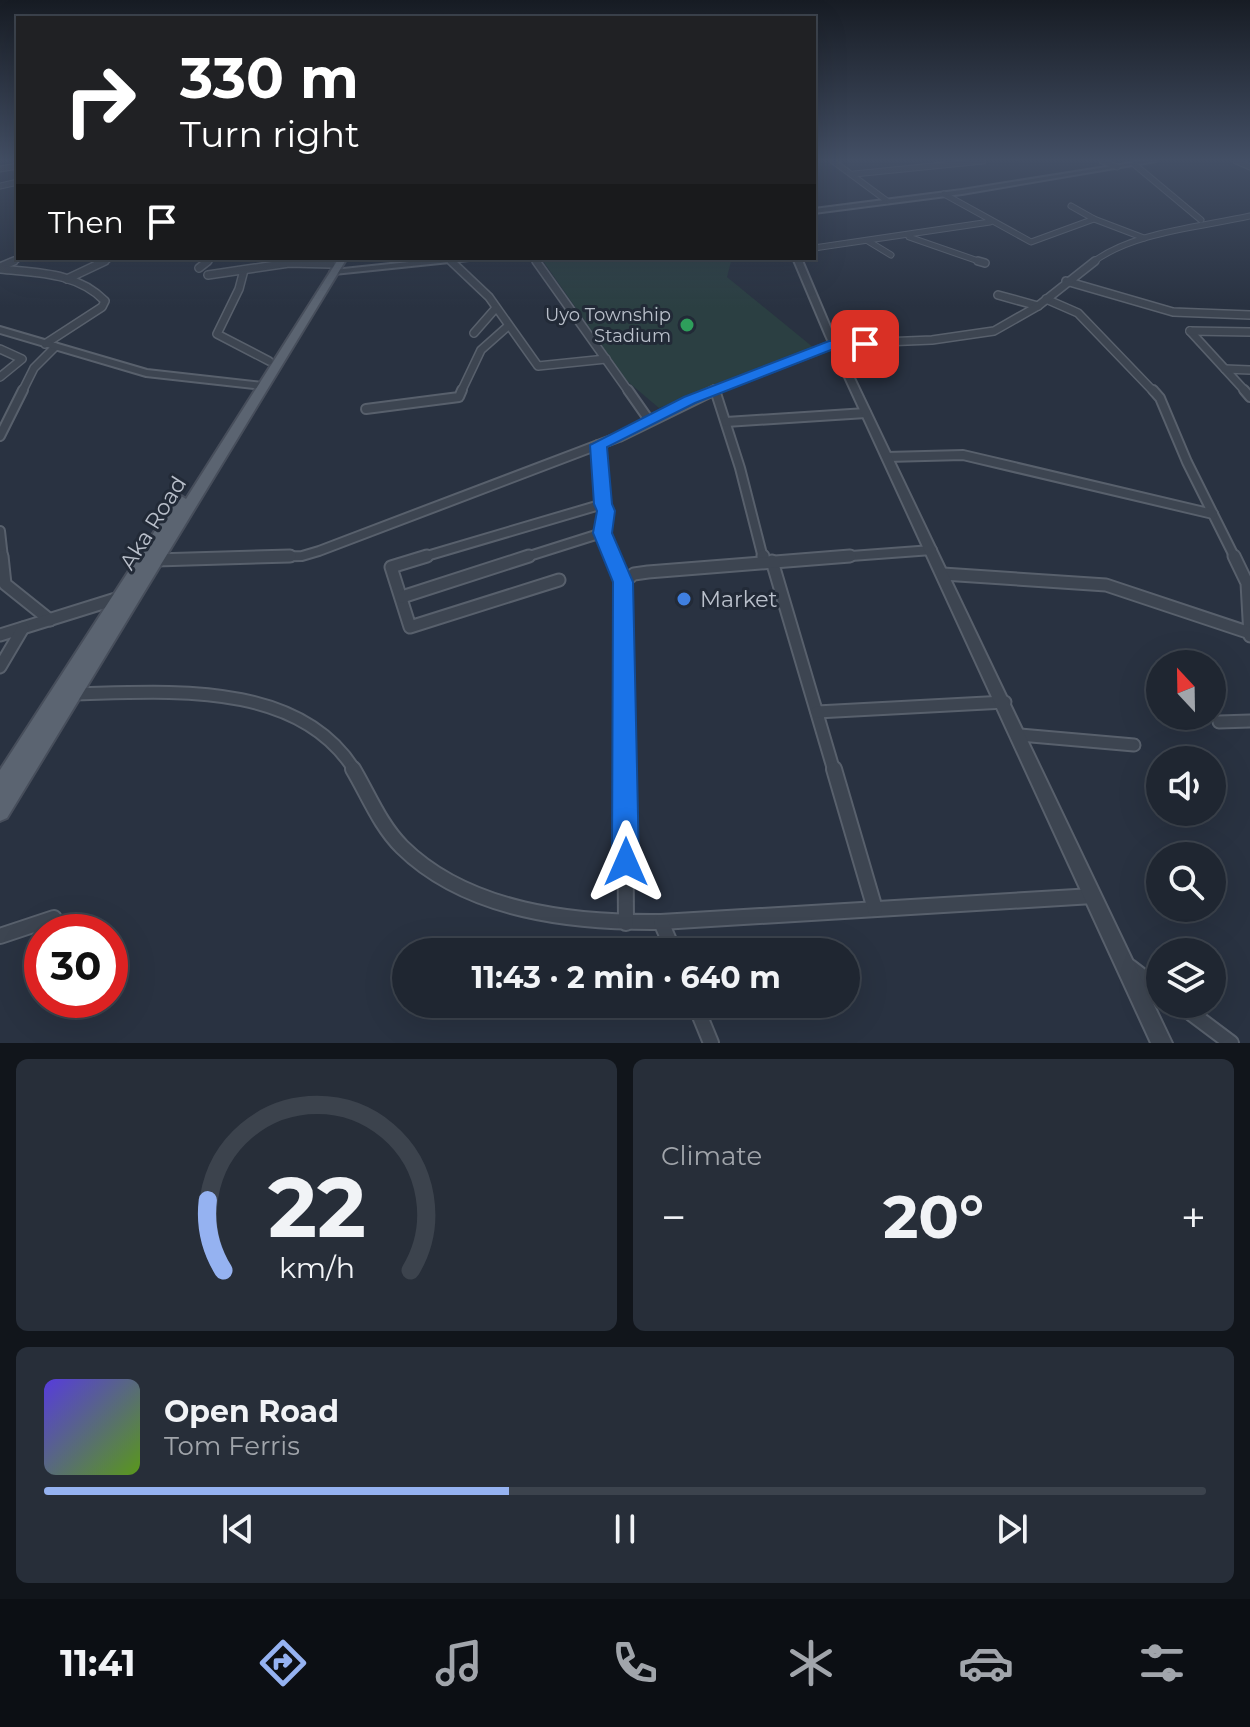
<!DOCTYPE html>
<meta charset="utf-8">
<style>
:root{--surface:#1f2631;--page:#272e39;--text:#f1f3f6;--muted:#a1a5ab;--line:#3c434d;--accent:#95b2f1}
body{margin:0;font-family:Montserrat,sans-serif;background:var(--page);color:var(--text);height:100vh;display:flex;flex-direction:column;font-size:30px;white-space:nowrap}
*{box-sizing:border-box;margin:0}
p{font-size:26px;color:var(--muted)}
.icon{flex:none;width:44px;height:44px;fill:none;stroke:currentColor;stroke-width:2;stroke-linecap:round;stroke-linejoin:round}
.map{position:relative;height:1043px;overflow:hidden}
.sheet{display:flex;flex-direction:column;gap:16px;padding:16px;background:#11151b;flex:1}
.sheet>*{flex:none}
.top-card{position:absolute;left:16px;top:16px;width:800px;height:244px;border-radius:0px;box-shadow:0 8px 32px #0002,0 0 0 2px var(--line);background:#202124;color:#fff;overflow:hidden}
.needle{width:52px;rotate:338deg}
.tools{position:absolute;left:1146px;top:650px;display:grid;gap:16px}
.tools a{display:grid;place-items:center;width:80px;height:80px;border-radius:50%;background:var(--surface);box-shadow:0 8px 32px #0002,0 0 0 2px var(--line);font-size:40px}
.speed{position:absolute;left:24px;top:914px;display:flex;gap:16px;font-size:40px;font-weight:700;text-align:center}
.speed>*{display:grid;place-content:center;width:104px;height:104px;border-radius:50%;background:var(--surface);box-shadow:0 8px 32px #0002,0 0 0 2px var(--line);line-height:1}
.speed .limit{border:12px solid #d22;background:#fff;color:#111}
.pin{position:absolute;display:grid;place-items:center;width:68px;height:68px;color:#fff;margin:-34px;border-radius:16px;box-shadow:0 4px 12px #0006}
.me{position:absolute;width:88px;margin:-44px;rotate:0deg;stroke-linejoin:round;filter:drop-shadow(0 0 6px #0008)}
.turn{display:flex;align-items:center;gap:28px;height:168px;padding:0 32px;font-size:36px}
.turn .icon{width:104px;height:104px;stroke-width:2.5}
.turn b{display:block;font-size:56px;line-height:68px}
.then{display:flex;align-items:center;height:76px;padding:0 32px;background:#0003;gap:16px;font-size:30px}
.big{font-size:60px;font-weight:700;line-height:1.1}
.sheet .tile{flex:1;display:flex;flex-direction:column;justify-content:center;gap:12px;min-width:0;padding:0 28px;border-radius:12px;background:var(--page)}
.sheet .dial{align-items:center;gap:0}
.dial svg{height:208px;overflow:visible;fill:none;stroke:var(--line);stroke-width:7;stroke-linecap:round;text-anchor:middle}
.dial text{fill:var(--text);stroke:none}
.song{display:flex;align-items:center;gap:24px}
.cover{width:96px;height:96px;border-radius:12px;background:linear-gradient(135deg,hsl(250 70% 55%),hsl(90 70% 35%))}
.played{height:8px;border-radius:4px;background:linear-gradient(90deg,var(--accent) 40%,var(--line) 40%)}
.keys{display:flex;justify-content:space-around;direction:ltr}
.heat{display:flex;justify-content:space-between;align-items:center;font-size:44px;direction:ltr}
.sheet .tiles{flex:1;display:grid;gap:16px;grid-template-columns:1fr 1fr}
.tile:last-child{grid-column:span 2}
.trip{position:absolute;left:392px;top:938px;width:468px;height:80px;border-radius:40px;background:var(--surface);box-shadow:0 8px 32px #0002,0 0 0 2px var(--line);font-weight:700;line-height:80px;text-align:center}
.tab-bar{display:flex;height:128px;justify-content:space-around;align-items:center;background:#0c0f14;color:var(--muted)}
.tab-bar .icon{width:56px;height:56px}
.tab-bar .active{color:var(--accent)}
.tab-bar b{font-size:36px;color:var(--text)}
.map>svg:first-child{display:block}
</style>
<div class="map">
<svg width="1250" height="1043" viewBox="0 0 1250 1043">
<rect width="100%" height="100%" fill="#293241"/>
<polygon fill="#2b3f42" points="541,258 732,258 727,277 814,348 659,408 627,381"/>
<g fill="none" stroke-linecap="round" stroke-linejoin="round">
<defs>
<g id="minor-far4">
<polyline points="833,161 887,201"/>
<polyline points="1102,161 1117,167"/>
<polyline points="1236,161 1250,167"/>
<polyline points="1134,164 1201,220"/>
<polyline points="0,169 18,166"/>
<polyline points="854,174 983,161"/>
<polyline points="0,186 18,182"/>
<polyline points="944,194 1031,242 1094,219"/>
<polyline points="1071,206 1094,219 1144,238"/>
<polyline points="909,237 984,263"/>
<polyline points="868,241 891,255"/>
<polyline points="814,248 990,222"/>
<polyline points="534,258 537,263"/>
<polyline points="10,263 20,258"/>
<polyline points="101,263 111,258"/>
<polyline points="206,263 212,258"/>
<path d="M1092,263c39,-31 109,-36 158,-47"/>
</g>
<g id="minor-far3">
<polyline points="451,261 489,297 538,366 606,359"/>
<polyline points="536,261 629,392"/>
<polyline points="978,261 985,263"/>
<polyline points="0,267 14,261"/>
<polyline points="199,268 208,261"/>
<path d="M0,269c37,4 77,3 105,32l-3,6 -57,37"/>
<polyline points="244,270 239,289 217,334 269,361"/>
<polyline points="208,275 289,263 331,264"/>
<polyline points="67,279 105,261"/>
<polyline points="1066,281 1173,312 1250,315"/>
<polyline points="998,295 1038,306"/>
<polyline points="1046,299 1078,313 1154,392"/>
<polyline points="1190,331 1246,392"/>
<polyline points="1190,331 1250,332"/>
<polyline points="474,333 495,309"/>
<polyline points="0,349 22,359 0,377"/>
<polyline points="1225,369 1250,370"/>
<polyline points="22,392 34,368 55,347"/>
<polyline points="461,392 481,350 508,326"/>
<polyline points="710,392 834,344 932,340 994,331 1038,306 1095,261"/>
</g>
<g id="minor-far2">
<polyline points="628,390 649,420"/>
<polyline points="715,390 740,468 763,558"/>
<polyline points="1153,390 1160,398 1187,462 1235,558"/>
<polyline points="1244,390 1250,397"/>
<polyline points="366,409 459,397 462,390"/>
<polyline points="726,422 866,413"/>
<polyline points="0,436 23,390"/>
<polyline points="598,445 606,511 602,533 613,558"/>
<polyline points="887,457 963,455 1213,514"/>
<polyline points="0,531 3,558"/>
<polyline points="217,558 302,556 319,551 619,437 715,390"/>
<polyline points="420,558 603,504"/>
<polyline points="523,558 602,533"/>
<polyline points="824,558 932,550"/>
</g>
<g id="minor-far1">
<polyline points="2,556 5,584 50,620"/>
<polyline points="427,556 391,567 410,627 559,580"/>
<polyline points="612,556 623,582"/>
<polyline points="763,556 764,562"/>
<polyline points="1234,556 1247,583 1250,636"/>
<polyline points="156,560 290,556"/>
<polyline points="772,561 834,771"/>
<polyline points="943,574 1106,585 1250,633"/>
<polyline points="402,597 529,556"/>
<polyline points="0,635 119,598"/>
<polyline points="0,667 23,628"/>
<path d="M73,694c93,-2 226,-15 282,77"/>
<polyline points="817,712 1005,702"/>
<polyline points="1219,722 1250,721"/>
<polyline points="1020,735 1134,745"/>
<polyline points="625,771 623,582 634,574 648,572 850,556"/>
</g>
<g id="minor">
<path d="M353,769c16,27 27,56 49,78 66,65 172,76 259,75l432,-26"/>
<polyline points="625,769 626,923"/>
<polyline points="834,769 875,909"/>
<polyline points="661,922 674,952"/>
<polyline points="0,936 54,918"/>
<polyline points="1130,967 1160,990"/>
<polyline points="695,1004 711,1043"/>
<polyline points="1179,1004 1231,1043"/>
</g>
<g id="tertiary">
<polygon points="1144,161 1156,161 962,194 814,213 814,209 962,190"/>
<polygon points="447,258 473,258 469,260 334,274 330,272 334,270"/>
<polygon points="793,258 801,258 834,336 1172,1043 1151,1043 826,336"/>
<polygon points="0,327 147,370 263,383 268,386 263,389 146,376 0,333"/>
</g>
<polygon id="primary" points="339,258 347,258 7,818 0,821 0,770 176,498 181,496 186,499"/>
</defs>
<use href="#minor-far4" stroke="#58606c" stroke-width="7"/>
<use href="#minor-far3" stroke="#58606c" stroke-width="10"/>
<use href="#minor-far2" stroke="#58606c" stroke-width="12"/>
<use href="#minor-far1" stroke="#58606c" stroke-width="15"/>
<use href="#minor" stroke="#58606c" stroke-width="18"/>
<use href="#tertiary" stroke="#58606c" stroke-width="4"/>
<use href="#primary" stroke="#474e5b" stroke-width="4"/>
<use href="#minor-far4" stroke="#3d4551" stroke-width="5"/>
<use href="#minor-far3" stroke="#3d4551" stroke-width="7"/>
<use href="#minor-far2" stroke="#3d4551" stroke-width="8"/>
<use href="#minor-far1" stroke="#3d4551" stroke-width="11"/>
<use href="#minor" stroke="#3d4551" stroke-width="14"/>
<use href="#tertiary" fill="#3d4551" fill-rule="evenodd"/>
<use href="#primary" fill="#5b6471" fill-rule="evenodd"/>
</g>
<linearGradient id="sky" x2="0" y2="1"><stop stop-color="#171c24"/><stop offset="0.52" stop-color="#434f65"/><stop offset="1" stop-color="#434f65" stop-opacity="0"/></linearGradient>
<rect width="1250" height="307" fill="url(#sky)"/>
<polygon fill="#1a73e8" stroke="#114b97" stroke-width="2" points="865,339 870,341 870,347 836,348 695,403 607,447 612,504 615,511 612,533 633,582 639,862 635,872 626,876 616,872 612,862 613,582 593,533 597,511 594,504 590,445 684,397 829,341"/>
<circle fill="#2e9e5b" stroke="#222a37" stroke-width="3" cx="687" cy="325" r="8"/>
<circle fill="#3f7fe0" stroke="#222a37" stroke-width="3" cx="684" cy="599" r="8"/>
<g text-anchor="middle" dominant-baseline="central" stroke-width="6" stroke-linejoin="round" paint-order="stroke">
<g font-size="18" fill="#bac0cb" stroke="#222a37" text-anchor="end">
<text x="671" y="315">Uyo Township<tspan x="671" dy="21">Stadium</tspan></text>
</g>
<g font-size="22" fill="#bac0cb" stroke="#222a37">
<text transform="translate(153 523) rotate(-58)">Aka Road</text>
</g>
<g font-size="22" fill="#bac0cb" stroke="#222a37" text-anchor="start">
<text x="700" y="599">Market</text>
</g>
</g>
</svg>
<div class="tools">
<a><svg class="needle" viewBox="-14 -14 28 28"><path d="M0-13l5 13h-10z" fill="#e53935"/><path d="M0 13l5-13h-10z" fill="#a1a5ab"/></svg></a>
<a><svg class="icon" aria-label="sound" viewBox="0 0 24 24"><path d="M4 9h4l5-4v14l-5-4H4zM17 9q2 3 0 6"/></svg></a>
<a><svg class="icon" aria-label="search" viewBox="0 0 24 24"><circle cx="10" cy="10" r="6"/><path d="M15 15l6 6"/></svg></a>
<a><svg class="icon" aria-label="layers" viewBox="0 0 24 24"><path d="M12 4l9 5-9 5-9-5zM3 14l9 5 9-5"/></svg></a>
</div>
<div class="speed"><div class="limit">30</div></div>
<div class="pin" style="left:865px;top:344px;background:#d93025"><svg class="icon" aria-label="arrive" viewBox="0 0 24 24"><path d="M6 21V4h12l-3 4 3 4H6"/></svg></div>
<svg class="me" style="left:626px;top:862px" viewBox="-20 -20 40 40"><path d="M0-17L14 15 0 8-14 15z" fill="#1a73e8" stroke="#fff" stroke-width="4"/></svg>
<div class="trip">11:43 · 2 min · 640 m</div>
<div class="top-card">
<div class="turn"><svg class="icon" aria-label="right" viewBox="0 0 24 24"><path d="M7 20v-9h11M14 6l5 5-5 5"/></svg><div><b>330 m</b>Turn right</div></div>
<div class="then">Then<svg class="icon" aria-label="arrive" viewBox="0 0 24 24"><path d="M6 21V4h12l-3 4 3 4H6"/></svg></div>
</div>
</div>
<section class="sheet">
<div class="tiles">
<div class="tile dial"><svg viewBox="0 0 100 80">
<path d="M14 69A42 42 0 1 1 86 69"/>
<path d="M14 69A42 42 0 0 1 8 42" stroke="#95b2f1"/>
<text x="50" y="56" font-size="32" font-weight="700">22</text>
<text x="50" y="72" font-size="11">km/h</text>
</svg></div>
<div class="tile"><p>Climate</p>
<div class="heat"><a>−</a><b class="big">20°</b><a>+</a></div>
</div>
<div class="tile">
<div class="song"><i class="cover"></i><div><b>Open Road</b><p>Tom Ferris</p></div></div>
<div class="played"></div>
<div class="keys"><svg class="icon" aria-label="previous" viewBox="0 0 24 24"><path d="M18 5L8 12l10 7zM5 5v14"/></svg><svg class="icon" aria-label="pause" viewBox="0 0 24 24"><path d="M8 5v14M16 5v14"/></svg><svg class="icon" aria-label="next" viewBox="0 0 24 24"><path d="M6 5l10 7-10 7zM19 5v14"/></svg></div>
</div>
</div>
</section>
<nav class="tab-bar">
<b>11:41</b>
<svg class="icon active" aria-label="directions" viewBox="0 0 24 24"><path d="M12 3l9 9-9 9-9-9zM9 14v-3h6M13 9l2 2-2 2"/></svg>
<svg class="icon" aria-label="music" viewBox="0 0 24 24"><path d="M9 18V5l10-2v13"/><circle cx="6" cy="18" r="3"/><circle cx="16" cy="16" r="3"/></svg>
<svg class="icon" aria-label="phone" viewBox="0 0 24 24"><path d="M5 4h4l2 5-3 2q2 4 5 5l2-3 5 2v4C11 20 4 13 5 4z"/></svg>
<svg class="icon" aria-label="climate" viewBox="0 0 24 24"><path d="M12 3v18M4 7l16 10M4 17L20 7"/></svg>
<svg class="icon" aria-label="car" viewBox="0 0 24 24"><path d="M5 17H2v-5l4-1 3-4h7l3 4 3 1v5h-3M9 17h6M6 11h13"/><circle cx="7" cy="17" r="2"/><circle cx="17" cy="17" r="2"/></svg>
<svg class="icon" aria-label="filters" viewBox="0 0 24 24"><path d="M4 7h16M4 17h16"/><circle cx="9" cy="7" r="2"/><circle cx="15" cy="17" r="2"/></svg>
</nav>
